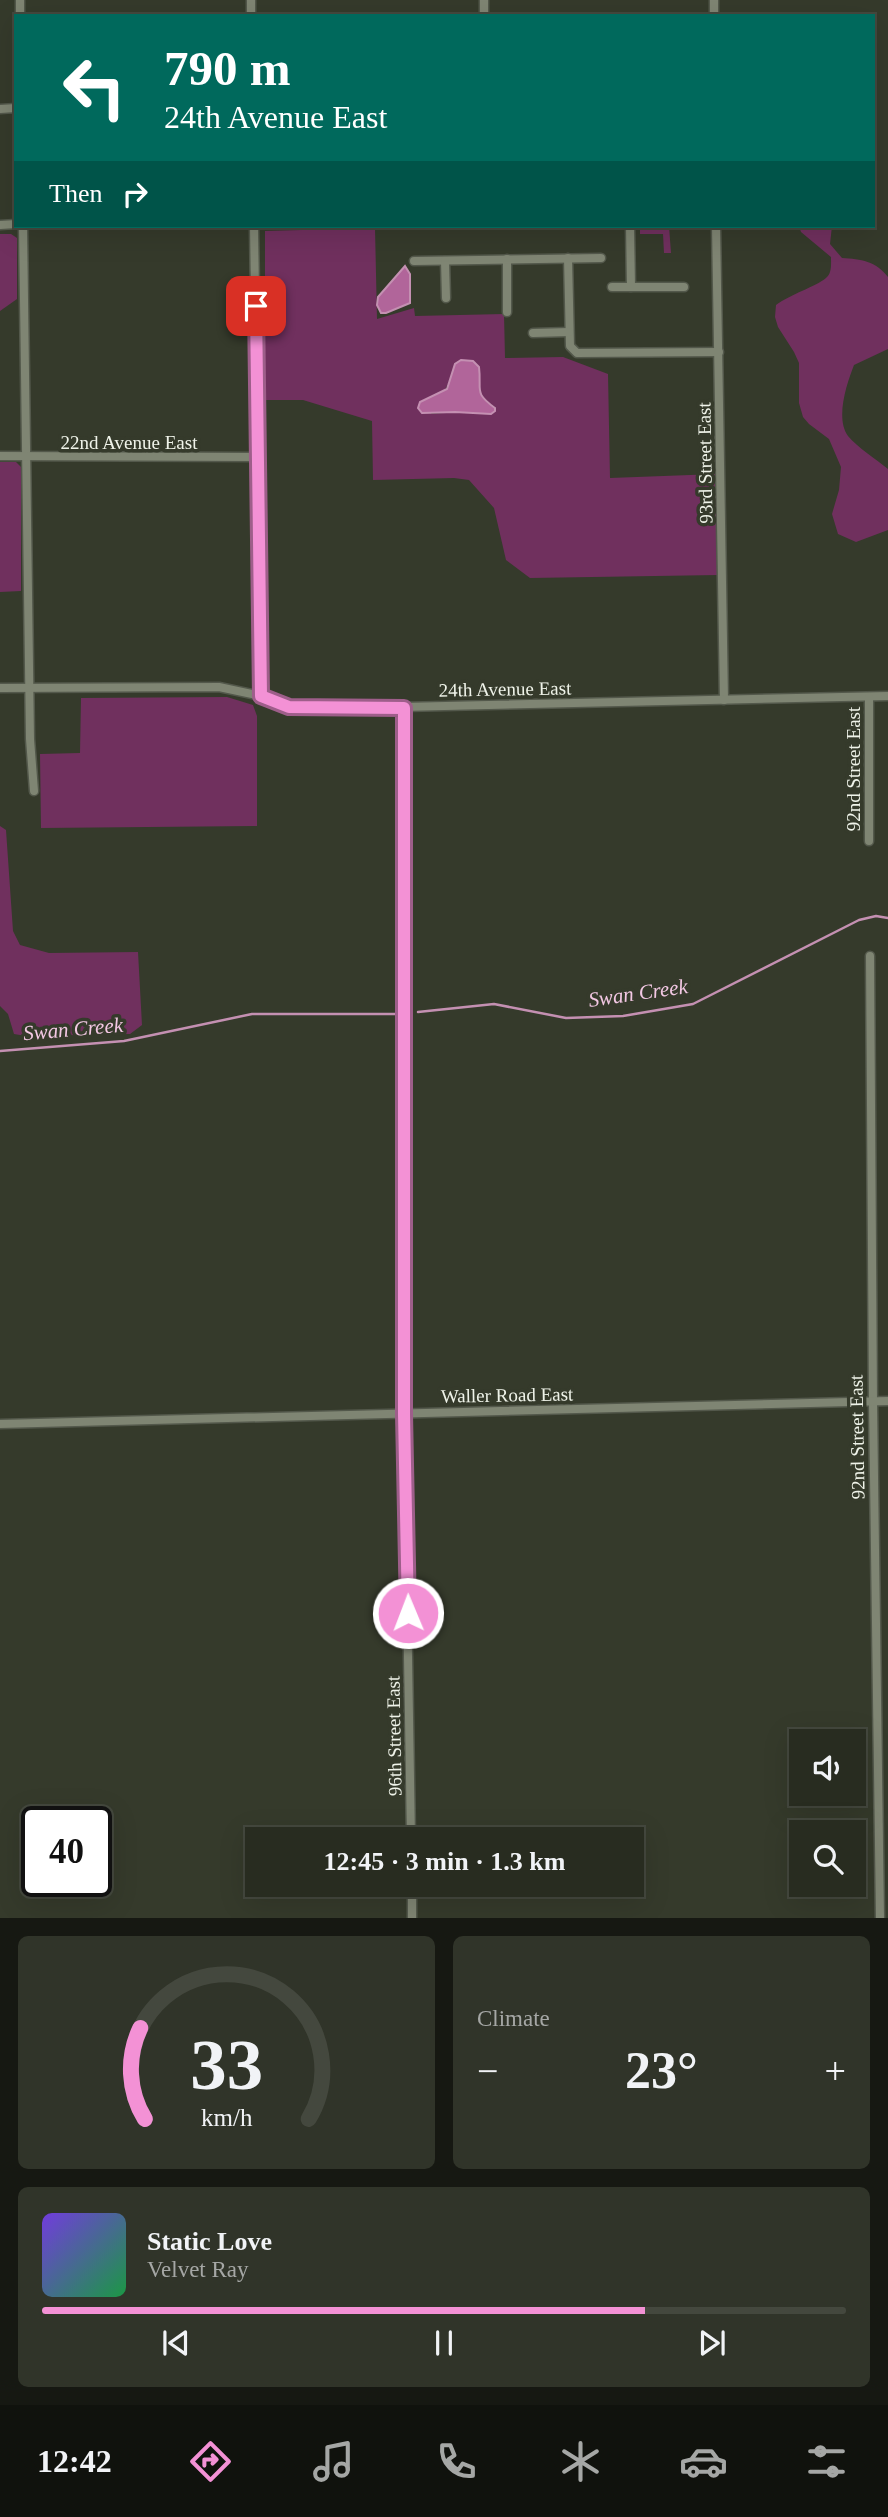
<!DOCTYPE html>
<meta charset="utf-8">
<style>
:root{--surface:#282c20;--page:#303429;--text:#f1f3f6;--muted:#a5a7a5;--line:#44483e;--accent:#f391d5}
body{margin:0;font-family:"Times New Roman",serif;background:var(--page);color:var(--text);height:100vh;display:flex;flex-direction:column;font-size:26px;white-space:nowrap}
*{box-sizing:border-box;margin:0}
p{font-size:23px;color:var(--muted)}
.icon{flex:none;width:38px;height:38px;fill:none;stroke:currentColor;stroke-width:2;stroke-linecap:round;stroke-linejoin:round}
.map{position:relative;height:1918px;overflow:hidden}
.panel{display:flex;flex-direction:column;gap:18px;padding:18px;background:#161812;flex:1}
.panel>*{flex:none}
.hud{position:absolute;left:14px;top:14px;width:861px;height:214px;border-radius:0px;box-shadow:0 7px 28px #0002,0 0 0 2px var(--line);background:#00695c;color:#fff;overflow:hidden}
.buttons{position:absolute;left:789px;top:1729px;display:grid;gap:14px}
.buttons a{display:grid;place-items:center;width:77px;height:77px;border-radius:0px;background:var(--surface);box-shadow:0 7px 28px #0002,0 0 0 2px var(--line);font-size:35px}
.speed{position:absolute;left:21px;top:1806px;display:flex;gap:14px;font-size:35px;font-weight:700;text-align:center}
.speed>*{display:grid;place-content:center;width:91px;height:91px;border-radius:50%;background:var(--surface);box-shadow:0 7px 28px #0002,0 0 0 2px var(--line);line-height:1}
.speed .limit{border:4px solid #111;border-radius:10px;background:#fff;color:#111}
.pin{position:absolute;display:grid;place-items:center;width:60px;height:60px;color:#fff;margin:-30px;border-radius:14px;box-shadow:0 4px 10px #0006}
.me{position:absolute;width:77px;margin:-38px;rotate:359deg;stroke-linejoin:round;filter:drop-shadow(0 0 5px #0008)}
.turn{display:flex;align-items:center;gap:24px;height:147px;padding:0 35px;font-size:32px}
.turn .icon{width:91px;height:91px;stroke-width:2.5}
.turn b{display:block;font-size:49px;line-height:60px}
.then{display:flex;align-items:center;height:66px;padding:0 35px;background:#0003;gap:14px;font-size:26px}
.big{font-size:52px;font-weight:700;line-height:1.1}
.panel .widget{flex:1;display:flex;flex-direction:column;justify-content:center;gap:10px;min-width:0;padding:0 24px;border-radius:10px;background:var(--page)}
.panel .dial{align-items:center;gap:0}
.dial svg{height:182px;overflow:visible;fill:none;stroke:var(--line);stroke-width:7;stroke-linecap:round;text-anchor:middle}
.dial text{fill:var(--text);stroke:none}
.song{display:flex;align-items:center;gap:21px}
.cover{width:84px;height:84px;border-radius:10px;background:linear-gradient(135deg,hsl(260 70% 55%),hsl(140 70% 35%))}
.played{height:7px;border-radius:4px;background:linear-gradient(90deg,var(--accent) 75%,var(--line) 75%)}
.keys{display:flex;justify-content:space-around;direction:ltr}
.heat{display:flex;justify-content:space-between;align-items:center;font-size:38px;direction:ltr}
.panel .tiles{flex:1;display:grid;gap:18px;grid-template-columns:1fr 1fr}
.widget:last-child{grid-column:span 2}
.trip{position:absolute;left:245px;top:1827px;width:399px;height:70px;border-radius:0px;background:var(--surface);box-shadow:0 7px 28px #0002,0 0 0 2px var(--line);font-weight:700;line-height:70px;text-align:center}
.dock{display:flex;height:112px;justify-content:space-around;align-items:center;background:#10120d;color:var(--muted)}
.dock .icon{width:49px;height:49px}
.dock .current{color:var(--accent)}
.dock b{font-size:32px;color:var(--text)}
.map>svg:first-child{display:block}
</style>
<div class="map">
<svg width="888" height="1919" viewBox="0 0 888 1919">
<rect width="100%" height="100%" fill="#353a2b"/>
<g fill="#70305e" fill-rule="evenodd">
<polygon points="640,226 669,226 671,253 664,253 663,234 640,234"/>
<path d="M799,226h33l-2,18 12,14c19,1 34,3 46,19v72l-34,16c-7,18 -19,53 -6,71 9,11 29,24 40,33v61l-32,12 -18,-8 -6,-20 7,-24 2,-23 -12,-28 -20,-15 -6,-7 -4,-14v-40l-5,-11 -16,-25 -3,-10 1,-12c15,-11 39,-18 50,-27 6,-5 5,-13 5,-21l-30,-25z"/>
<path d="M375,228l2,91 37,-11 1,8 89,-2 1,44 58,-1 45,17 2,104 107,-4 1,101 -188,3 -24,-18 -12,-52 -25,-28 -15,-2 -81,2 -1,-59 -69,-21h-38v-169zM455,364l25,13c-1,17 1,21 15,30l-4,7 -36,-2 -24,2c9,-18 20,-30 24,-50z"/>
<polygon points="0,234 11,234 17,238 17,299 0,311"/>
<polygon points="0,462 16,462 21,467 21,591 0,592"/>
<polygon points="227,697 253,705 257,716 257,826 41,828 40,754 80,753 81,698"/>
<polygon points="0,826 6,830 13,931 20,945 49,953 138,952 142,1025 130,1034 26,1036 14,1034 8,1014 0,1006"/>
</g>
<g fill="#b1659a" stroke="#c490b2" stroke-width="2">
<polygon points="405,266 410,274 410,303 386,313 381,313 377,305 378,297"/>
<path d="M461,360l12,1 6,6c3,24 -6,25 16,41v3l-4,3 -36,-2 -33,1 -4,-5 2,-6 27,-13 8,-25z"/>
</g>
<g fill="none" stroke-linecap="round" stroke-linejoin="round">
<g stroke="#c490b2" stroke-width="2.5">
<polyline points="418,1012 494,1004 566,1018 623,1016 693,1004 859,920 876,916 888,918"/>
<polyline points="0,1051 124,1041 252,1014 398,1014"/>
</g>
<defs>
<g id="minor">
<polyline points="20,0 20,16"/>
<polyline points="251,0 251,16"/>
<polyline points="484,0 484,16"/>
<polyline points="714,16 714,0"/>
<polyline points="0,109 16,108"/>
<polyline points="0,225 16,224"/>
<polyline points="23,226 30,739 34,791"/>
<polyline points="254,226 261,696"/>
<polyline points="630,226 631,287"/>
<polyline points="716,226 724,700"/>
<polyline points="568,258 570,346 577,353 719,352"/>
<polyline points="507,259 507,312"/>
<polyline points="414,261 601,258"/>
<polyline points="445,261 446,298"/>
<polyline points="612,287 684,287"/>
<polyline points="533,333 569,332"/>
<polyline points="0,456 257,457"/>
<polyline points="0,688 219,687 261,696 289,707 315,709 888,696"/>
<polyline points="404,708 404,1414 411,1839"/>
<polyline points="869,841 869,697"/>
<polyline points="870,956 873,1402 880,1919"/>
<polyline points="0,1424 888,1401"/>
<polyline points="412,1885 412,1919"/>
</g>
</defs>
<use href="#minor" stroke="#53584b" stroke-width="11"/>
<use href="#minor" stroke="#7f8573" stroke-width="8"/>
</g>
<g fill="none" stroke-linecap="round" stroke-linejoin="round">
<defs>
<polyline id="route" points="256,306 261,696 289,707 404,708 404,1414 408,1613"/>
</defs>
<use href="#route" stroke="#9e5e8a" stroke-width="18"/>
<use href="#route" stroke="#f391d5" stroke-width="12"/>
</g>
<g text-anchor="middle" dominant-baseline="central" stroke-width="7" stroke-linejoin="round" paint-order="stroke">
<g font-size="19" fill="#eff3e9" stroke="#353a2b">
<text x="129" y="442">22nd Avenue East</text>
<text transform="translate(705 463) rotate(-91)">93rd Street East</text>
<text transform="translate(505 689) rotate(-1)">24th Avenue East</text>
<text transform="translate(853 769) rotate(-90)">92nd Street East</text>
<text transform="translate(507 1395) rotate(-1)">Waller Road East</text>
<text transform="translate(857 1437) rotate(-91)">92nd Street East</text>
<text transform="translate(394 1736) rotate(-91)">96th Street East</text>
</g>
<g font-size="21" font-style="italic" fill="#f3c8e4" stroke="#353a2b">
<text transform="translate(638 993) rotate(-8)">Swan Creek</text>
<text transform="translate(73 1029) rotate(-5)">Swan Creek</text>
</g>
</g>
</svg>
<div class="buttons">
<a><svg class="icon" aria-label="sound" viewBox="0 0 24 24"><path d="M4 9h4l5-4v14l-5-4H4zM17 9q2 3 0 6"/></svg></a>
<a><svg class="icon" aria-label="search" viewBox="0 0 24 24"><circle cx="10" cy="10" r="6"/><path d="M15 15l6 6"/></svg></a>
</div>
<div class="speed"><div class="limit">40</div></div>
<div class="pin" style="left:256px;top:306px;background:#d93025"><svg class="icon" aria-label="arrive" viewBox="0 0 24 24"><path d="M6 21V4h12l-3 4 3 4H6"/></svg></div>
<svg class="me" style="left:408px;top:1613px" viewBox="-20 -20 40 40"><circle r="17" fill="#f391d5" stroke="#fff" stroke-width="3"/><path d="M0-11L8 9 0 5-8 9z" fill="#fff"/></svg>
<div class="trip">12:45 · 3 min · 1.3 km</div>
<div class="hud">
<div class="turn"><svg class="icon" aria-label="left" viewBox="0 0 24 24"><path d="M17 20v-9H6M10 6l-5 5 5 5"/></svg><div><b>790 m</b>24th Avenue East</div></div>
<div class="then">Then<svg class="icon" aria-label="right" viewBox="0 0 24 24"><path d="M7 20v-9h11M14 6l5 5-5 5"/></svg></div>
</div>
</div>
<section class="panel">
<div class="tiles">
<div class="widget dial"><svg viewBox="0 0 100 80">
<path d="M14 69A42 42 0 1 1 86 69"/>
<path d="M14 69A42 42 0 0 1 12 29" stroke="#f391d5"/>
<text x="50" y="56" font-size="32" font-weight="700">33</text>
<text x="50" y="72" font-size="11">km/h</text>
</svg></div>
<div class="widget"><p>Climate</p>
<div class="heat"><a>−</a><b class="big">23°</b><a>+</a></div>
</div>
<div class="widget">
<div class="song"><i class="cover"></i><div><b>Static Love</b><p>Velvet Ray</p></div></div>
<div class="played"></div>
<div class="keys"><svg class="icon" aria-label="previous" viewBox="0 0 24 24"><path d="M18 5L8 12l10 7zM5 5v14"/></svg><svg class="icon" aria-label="pause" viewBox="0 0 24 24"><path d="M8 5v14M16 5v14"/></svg><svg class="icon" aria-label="next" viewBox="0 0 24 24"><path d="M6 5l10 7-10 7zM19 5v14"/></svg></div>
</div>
</div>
</section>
<nav class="dock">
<b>12:42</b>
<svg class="icon current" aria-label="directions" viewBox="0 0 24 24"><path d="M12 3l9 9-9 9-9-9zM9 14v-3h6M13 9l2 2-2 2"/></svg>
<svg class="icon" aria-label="music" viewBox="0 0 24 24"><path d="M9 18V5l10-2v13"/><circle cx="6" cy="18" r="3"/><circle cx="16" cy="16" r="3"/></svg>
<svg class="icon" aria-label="phone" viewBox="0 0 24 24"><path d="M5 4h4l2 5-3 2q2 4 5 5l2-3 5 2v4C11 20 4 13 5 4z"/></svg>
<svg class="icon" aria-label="climate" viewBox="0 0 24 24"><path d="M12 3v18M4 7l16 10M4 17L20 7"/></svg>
<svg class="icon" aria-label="car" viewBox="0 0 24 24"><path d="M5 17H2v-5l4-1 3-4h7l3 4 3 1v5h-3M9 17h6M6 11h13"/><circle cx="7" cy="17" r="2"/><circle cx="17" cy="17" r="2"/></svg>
<svg class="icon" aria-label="filters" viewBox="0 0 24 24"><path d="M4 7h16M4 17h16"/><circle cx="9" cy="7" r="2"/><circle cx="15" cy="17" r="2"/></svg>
</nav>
